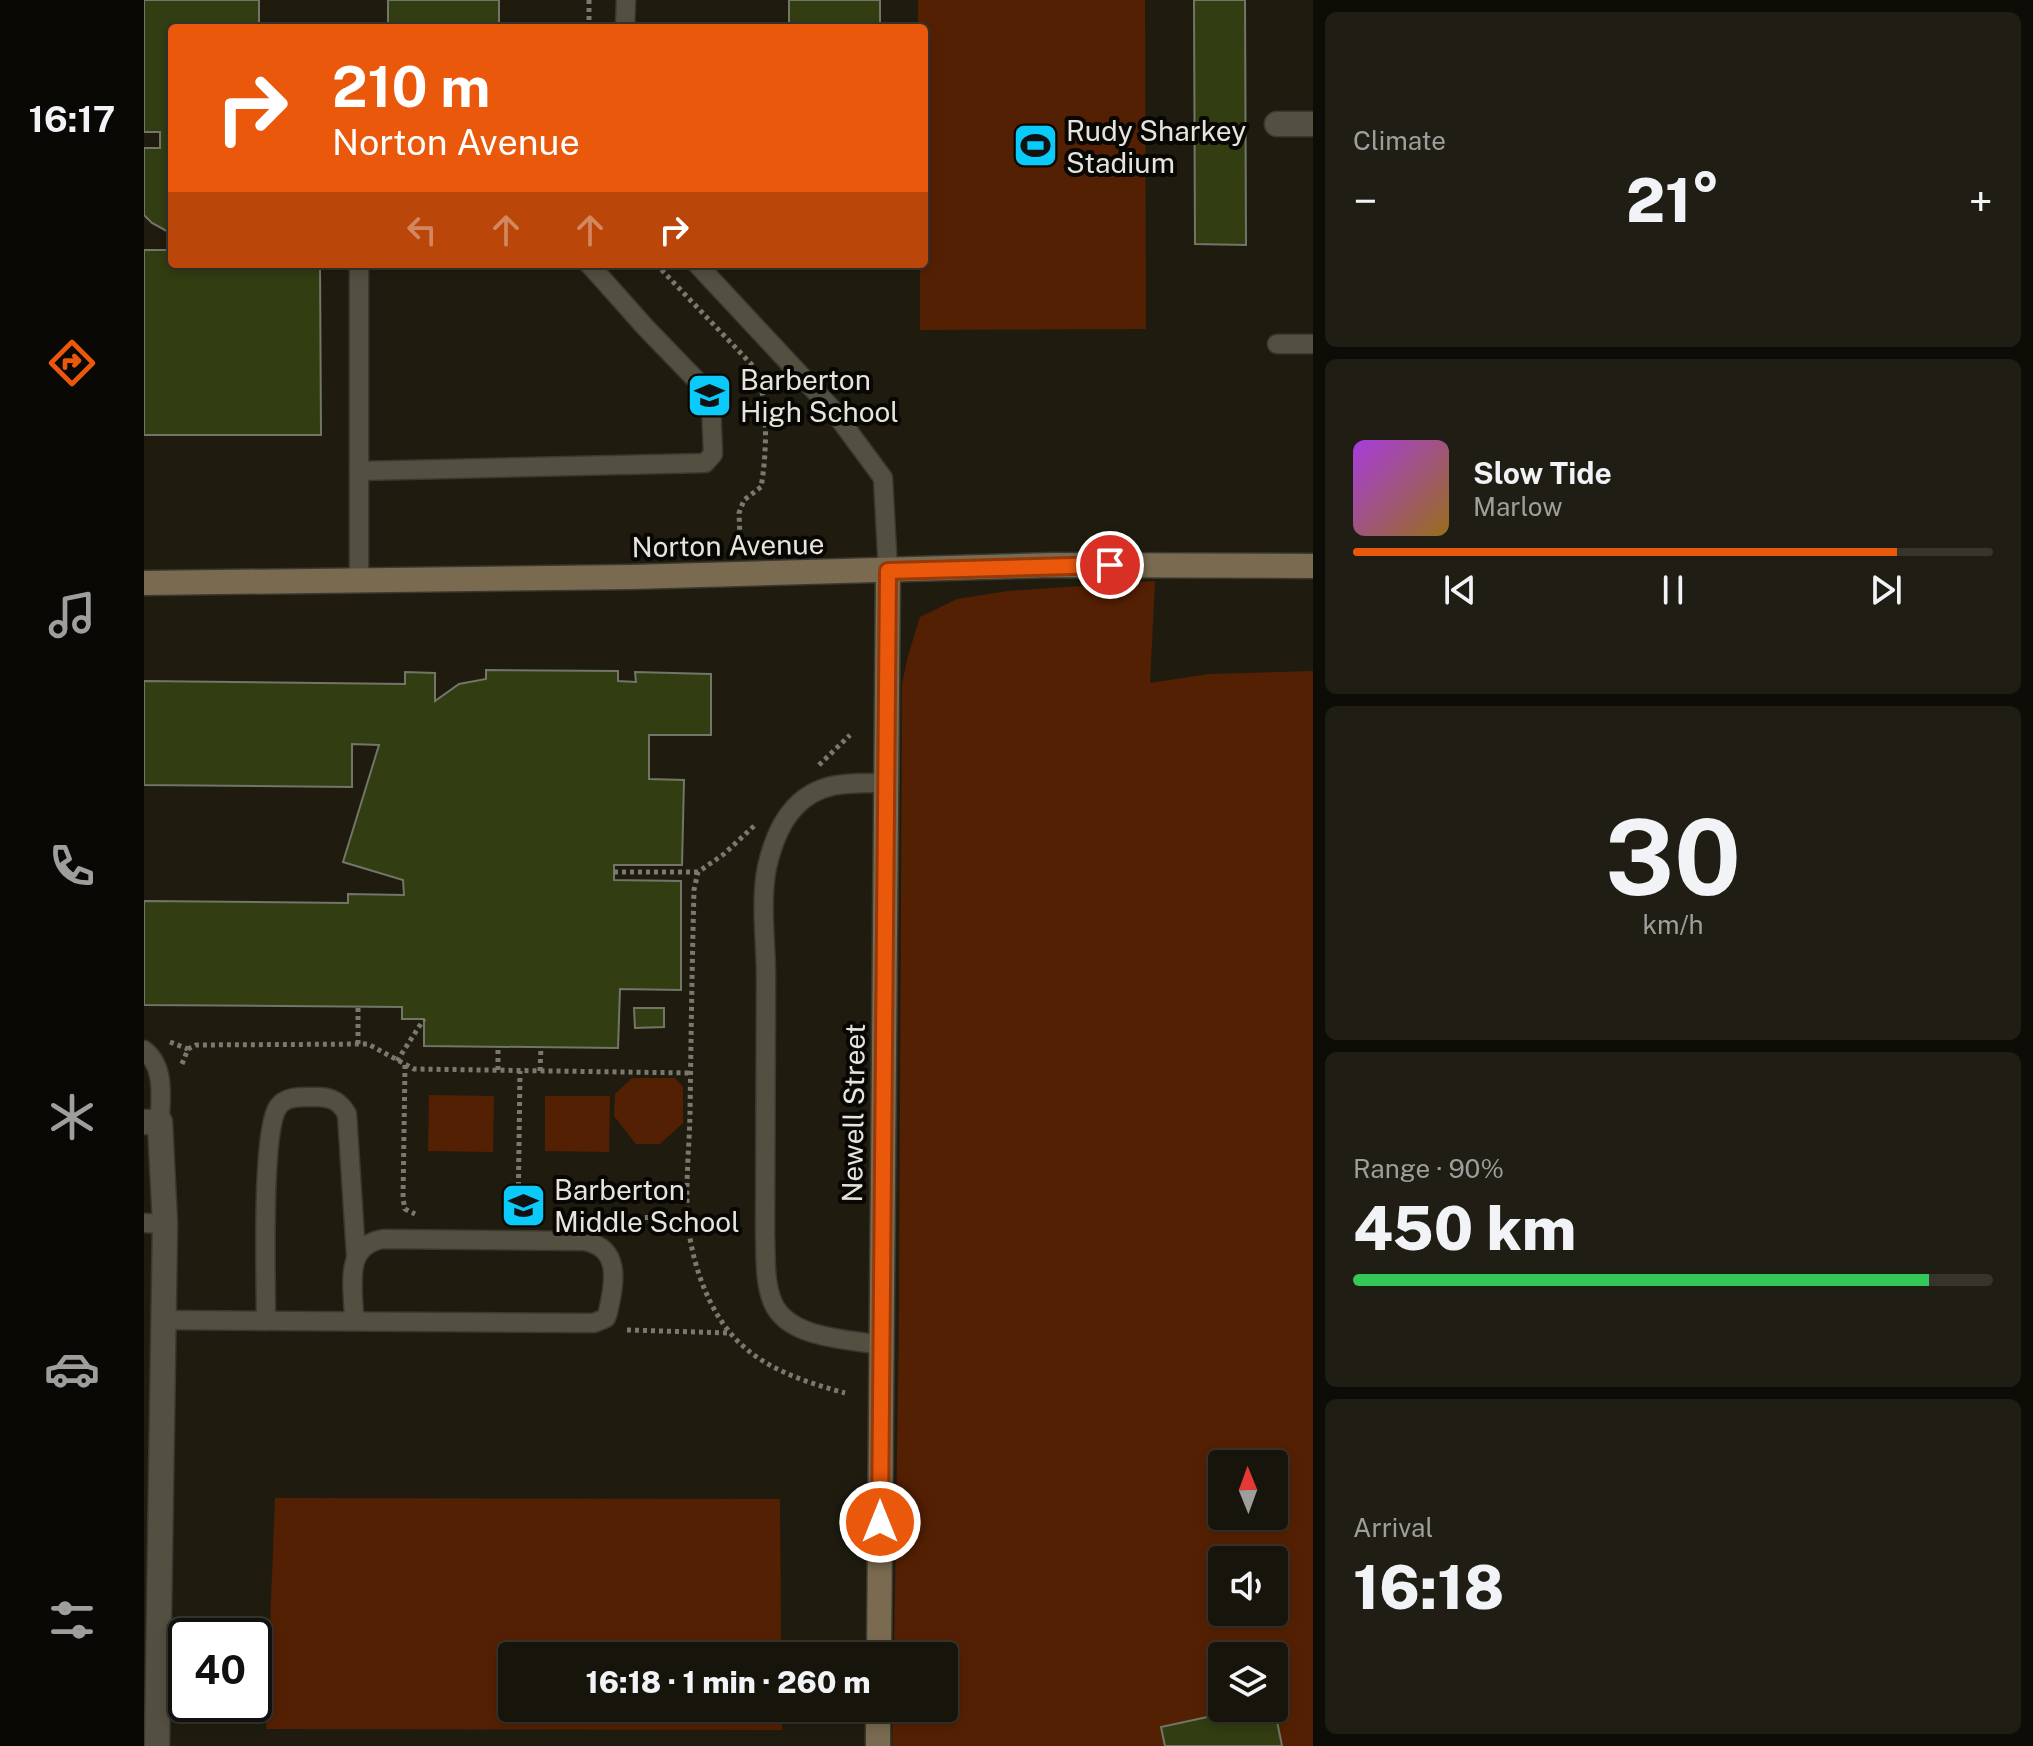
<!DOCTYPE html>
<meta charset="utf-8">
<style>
:root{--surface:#17150b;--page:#201e14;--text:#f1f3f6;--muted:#9e9f9d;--line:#36342c;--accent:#ea580c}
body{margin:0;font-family:"Public Sans",sans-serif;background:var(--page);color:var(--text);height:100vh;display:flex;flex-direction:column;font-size:30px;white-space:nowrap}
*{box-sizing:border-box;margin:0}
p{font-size:26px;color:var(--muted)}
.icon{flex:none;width:44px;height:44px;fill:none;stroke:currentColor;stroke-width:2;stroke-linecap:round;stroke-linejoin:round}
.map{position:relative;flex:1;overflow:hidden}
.side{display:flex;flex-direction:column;gap:12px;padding:12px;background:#0d0c06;width:720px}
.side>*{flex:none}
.top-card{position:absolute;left:24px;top:24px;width:760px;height:244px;border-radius:8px;box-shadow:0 4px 12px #0003,0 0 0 2px var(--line);background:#ea580c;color:#fff;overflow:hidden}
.needle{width:52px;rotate:359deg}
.fabs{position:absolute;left:1064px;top:1450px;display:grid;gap:16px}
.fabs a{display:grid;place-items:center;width:80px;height:80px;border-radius:8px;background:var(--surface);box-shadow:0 4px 12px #0003,0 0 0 2px var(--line);font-size:40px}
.speed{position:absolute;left:24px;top:1618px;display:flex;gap:16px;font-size:40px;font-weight:700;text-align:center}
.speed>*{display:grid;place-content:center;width:104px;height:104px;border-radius:50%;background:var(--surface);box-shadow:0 4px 12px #0003,0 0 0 2px var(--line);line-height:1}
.speed .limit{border:4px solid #111;border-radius:12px;background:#fff;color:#111}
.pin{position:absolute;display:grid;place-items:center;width:68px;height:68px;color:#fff;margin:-34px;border:4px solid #fff;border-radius:50%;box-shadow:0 2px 8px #0007}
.me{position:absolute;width:88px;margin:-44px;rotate:0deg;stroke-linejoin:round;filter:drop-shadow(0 0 6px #0008)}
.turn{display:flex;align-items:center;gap:28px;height:168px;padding:0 32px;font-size:36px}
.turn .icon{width:104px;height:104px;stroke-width:2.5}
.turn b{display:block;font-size:56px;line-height:68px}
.lanes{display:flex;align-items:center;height:76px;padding:0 32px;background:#0003;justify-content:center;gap:40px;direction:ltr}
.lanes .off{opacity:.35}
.big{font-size:60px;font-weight:800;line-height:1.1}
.side .widget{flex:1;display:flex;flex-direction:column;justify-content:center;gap:12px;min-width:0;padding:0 28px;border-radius:12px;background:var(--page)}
.side .dial{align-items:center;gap:0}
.dial b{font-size:104px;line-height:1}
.song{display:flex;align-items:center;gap:24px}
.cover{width:96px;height:96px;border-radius:12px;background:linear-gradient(135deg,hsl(280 70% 55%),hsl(40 70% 35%))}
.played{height:8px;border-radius:4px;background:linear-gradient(90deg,var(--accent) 85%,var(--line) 85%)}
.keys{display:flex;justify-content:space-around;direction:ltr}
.heat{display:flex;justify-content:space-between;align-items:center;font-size:44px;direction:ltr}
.charge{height:12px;border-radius:6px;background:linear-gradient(90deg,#34c759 90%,var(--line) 0)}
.trip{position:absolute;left:354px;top:1642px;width:460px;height:80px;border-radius:8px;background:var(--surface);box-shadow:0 4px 12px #0003,0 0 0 2px var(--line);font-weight:800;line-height:80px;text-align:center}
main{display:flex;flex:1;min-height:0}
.tab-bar{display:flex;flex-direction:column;width:144px;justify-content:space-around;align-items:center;background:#090804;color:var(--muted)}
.tab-bar .icon{width:56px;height:56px}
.tab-bar .active{color:var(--accent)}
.tab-bar b{font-size:36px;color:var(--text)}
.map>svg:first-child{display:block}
</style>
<main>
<nav class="tab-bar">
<b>16:17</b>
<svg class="icon active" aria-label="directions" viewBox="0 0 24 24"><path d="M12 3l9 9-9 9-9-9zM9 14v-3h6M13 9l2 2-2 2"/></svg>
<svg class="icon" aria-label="music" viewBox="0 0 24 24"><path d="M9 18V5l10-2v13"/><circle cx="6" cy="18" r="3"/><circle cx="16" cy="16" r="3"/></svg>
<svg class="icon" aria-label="phone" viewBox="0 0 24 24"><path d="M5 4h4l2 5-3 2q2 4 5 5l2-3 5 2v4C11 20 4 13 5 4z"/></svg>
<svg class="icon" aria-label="climate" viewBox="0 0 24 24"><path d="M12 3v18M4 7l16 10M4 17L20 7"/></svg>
<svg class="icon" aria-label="car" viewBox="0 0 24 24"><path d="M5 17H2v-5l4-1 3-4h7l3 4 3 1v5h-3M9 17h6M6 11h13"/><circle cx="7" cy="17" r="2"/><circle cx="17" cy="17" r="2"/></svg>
<svg class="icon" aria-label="filters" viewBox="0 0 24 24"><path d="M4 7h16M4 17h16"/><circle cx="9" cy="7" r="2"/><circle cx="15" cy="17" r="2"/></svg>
</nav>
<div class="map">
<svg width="1169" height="1746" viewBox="0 0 1169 1746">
<rect width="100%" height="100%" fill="#1f1c0f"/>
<g fill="#542003" fill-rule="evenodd">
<polygon points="774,0 1001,0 1002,329 776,330 776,264 780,264 780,28 774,28"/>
<path d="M1011,581l-5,102 59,-9 104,-3v1075h-421l1,-38h51v-52h-50l5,-337 3,-635 6,-28 12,-39 37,-18 51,-8zM1078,1464h52v52h-52zM1078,1560h52v52h-52zM1078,1656h52v52h-52z"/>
<polygon points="488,1078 531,1078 539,1087 539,1123 516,1144 492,1144 470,1116 471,1094"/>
<polygon points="285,1095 350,1096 349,1152 284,1151"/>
<polygon points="401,1096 466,1096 465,1152 401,1151"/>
<polygon points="131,1498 636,1499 637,1656 368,1656 368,1708 638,1708 638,1730 122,1729"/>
</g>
<g fill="#323d12" stroke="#717668" stroke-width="2">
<polygon points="0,0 115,0 115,28 28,28 28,234 8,223 0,215 0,148 16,148 16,132 0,132"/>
<rect x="244" y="0" width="111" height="28"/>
<rect x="645" y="0" width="91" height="28"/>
<polygon points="1050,0 1101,0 1102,245 1051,244"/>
<polygon points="0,250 28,250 28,264 176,264 177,435 0,435"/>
<polygon points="342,670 474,671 474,681 492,682 491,672 567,674 567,735 505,735 505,779 540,780 538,865 470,865 470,880 537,881 537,990 476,989 474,1048 280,1046 280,1019 258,1019 258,1007 0,1005 0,901 204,903 204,894 260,895 259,880 199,862 235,745 208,744 208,787 0,785 0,681 261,684 261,672 291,673 291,701 315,684 342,679"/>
<polygon points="490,1008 520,1008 520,1027 491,1028"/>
<polygon points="1130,1706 1138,1746 1021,1746 1017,1727 1105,1708"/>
</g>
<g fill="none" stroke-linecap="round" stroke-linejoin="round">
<defs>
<g id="lane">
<polyline points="481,28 482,0"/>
<polyline points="553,264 688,409 739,478 744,571"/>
<polyline points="1133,344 1169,344"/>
<polyline points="215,471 561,463 569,454 567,403 561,389 502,328 445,264"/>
<polyline points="215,581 215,264"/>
<path d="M0,1050c22,17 16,47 16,72"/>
<polyline points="0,1223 21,1224"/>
<path d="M19,1320l431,3 12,-5 2,-6c7,-31 13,-64 -24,-71l-201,-2c-41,7 -29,49 -29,82"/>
<path d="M122,1321c0,-39 -5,-189 12,-214 8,-12 26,-10 39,-10 15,0 23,5 30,17l9,141"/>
<path d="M737,1345c-33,-6 -92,-6 -108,-42 -9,-21 -7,-47 -8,-69 0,-86 1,-171 1,-257 0,-36 -6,-75 1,-110 5,-22 13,-44 28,-60 25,-27 57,-24 91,-24"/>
</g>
<g id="street">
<polyline points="1133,124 1169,124"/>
<polyline points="0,1122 16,1122 21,1224 13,1746"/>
</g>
<g id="secondary">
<polyline points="0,583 487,577 909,565 1169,566"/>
<polyline points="735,1656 744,571"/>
<polyline points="734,1746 734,1708"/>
</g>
</defs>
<use href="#lane" stroke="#3a3831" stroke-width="21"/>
<use href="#street" stroke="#3a3831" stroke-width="27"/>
<use href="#secondary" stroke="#3a3831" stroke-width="27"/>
<g stroke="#7b796e" stroke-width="5" stroke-dasharray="4 4" stroke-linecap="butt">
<polyline points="445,28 445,0"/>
<path d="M512,264l98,103c15,30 13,87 7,120l-17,13 -5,13 1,25"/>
<polyline points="675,765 706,735"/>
<path d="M610,826l-30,28 -26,18 -4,18c-2,75 -3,150 -4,225 -1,36 -5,74 -2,110 4,33 15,69 34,97 29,43 76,58 123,71"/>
<polyline points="470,872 554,872"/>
<polyline points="26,1042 44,1049"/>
<polyline points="214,1044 214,1007"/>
<polyline points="253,1061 280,1019"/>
<polyline points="38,1064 44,1049 52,1045 224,1044 270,1069 547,1073"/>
<polyline points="261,1065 259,1199 261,1209 271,1214"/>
<polyline points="354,1070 354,1047"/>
<polyline points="396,1071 397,1047"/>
<polyline points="453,1217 544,1218"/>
<polyline points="374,1218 376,1071"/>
<polyline points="483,1330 587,1333"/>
</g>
<use href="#lane" stroke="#535042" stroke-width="18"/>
<use href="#street" stroke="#535042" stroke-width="24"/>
<use href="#secondary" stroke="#7a6a50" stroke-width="24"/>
</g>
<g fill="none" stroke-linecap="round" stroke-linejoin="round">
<defs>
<polyline id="route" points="736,1522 744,571 966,565"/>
</defs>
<use href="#route" stroke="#983908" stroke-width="20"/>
<use href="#route" stroke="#ea580c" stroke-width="14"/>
</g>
<defs>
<symbol id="stadium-square" viewBox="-11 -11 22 22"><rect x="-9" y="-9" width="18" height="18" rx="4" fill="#0acafa" stroke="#080703"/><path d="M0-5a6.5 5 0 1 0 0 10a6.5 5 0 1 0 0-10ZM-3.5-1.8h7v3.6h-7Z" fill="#111"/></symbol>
<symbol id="school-square" viewBox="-11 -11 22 22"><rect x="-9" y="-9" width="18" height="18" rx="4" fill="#0acafa" stroke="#080703"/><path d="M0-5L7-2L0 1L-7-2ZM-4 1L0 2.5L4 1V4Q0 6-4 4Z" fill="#111"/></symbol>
</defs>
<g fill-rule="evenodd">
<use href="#stadium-square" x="866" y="120" width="51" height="51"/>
<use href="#school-square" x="540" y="370" width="51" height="51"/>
<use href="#school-square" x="354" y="1180" width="51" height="51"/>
</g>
<g text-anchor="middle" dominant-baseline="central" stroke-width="8" stroke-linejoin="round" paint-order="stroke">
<g font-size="28" fill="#e6e4dc" stroke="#080703" text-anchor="start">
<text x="922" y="130">Rudy Sharkey<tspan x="922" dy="32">Stadium</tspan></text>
<text x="596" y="379">Barberton<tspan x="596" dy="32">High School</tspan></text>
<text x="410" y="1189">Barberton<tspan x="410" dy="32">Middle School</tspan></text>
</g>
<g font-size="28" fill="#e6e4dc" stroke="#080703">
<text transform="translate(584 545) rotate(-1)">Norton Avenue</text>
<text transform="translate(709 1113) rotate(-89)">Newell Street</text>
</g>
</g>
</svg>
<div class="fabs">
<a><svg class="needle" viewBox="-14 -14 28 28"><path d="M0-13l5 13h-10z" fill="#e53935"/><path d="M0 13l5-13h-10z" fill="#9e9f9d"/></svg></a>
<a><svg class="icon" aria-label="sound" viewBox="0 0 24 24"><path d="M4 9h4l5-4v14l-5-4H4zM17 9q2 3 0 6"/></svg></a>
<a><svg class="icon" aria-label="layers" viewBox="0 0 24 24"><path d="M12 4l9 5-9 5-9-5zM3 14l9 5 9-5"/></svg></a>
</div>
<div class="speed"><div class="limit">40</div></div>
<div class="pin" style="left:966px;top:565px;background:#d93025"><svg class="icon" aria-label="arrive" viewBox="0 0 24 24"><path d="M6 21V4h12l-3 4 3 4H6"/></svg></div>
<svg class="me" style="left:736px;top:1522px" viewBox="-20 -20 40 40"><circle r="17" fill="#ea580c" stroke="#fff" stroke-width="3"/><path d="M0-11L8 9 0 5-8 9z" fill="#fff"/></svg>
<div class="trip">16:18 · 1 min · 260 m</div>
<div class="top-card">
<div class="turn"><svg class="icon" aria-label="right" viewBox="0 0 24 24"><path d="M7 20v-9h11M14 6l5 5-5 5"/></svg><div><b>210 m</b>Norton Avenue</div></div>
<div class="lanes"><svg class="icon off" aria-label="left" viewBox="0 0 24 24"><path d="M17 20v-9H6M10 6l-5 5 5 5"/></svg><svg class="icon off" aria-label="ahead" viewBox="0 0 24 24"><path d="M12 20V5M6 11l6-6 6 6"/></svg><svg class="icon off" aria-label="ahead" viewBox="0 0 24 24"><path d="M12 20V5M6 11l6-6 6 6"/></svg><svg class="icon" aria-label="right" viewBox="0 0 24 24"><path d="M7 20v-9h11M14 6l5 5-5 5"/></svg></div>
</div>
</div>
<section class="side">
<div class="widget"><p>Climate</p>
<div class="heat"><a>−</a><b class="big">21°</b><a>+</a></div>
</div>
<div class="widget">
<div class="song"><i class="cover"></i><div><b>Slow Tide</b><p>Marlow</p></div></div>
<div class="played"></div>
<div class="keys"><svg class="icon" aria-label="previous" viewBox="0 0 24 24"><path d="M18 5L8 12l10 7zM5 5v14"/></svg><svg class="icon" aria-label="pause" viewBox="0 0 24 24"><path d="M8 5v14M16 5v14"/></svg><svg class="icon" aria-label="next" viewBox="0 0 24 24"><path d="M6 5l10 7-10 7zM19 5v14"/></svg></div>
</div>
<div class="widget dial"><b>30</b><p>km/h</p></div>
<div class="widget"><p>Range · 90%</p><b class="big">450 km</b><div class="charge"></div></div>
<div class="widget"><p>Arrival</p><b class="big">16:18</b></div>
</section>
</main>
